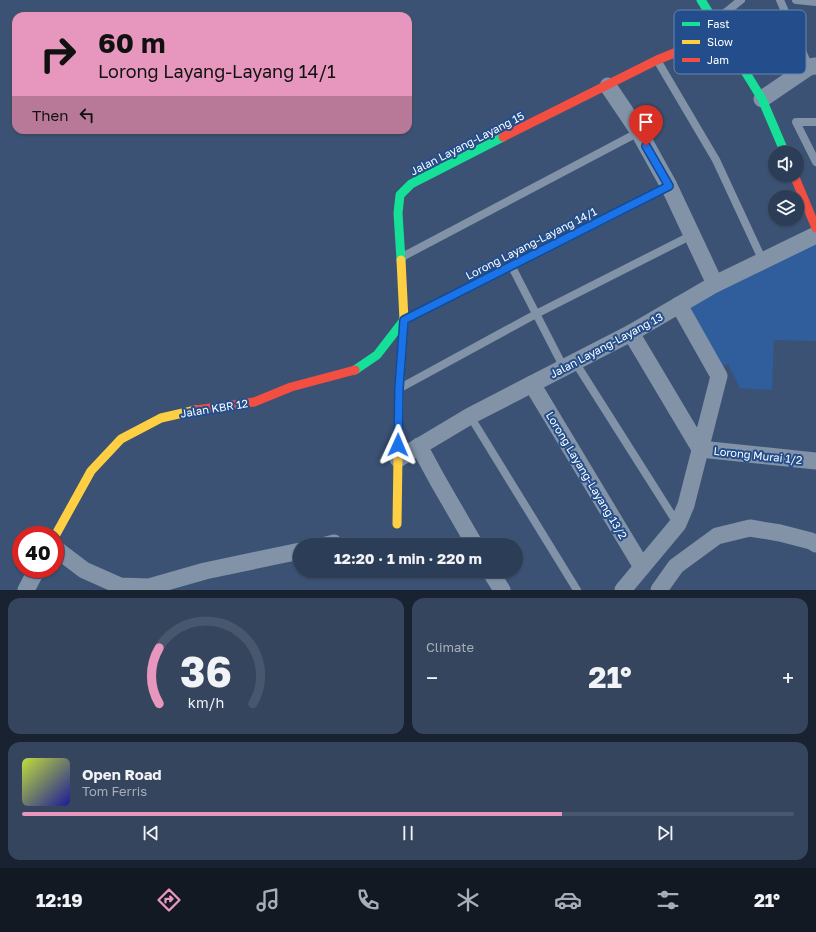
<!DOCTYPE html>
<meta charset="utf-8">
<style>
:root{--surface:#2c3e57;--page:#34455d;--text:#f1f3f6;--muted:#a6aeba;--line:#48576d;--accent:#e797bd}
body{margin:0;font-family:"Golos Text",sans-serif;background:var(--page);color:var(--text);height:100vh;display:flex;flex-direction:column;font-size:15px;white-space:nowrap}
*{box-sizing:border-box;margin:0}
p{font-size:13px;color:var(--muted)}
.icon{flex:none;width:22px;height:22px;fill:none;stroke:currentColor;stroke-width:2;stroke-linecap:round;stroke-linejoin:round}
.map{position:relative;height:590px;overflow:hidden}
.sheet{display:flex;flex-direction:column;gap:8px;padding:8px;background:#182230;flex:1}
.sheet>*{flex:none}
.top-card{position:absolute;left:12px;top:12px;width:400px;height:122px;border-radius:12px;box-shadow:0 1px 3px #0004,0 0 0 1px var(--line);background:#e797bd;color:#111;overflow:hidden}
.buttons{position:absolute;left:768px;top:146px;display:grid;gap:8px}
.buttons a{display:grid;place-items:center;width:36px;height:36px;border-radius:50%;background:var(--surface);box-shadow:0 1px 3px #0004,0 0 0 1px var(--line);font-size:20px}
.speed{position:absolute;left:12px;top:526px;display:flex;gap:8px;font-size:20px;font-weight:700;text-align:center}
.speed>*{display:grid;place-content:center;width:52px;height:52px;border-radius:50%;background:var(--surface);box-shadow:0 1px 3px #0004,0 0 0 1px var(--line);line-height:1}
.speed .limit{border:6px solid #d22;background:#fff;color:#111}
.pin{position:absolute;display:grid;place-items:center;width:34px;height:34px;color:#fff;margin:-41px -17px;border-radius:50% 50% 50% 0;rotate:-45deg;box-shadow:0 0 4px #0007}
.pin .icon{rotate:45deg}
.me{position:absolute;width:44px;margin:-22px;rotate:1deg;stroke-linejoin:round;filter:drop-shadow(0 0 3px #0008)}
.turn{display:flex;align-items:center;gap:14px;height:84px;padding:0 20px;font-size:18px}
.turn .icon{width:52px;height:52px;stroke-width:2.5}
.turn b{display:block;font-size:28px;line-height:34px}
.then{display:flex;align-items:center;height:38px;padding:0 20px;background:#0003;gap:8px;font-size:15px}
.big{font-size:30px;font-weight:700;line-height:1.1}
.sheet .tile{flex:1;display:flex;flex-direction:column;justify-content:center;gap:6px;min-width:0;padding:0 14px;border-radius:12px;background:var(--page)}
.sheet .dial{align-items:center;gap:0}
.dial svg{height:104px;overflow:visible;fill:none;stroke:var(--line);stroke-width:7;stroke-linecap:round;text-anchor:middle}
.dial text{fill:var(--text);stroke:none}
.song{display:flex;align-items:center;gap:12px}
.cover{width:48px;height:48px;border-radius:6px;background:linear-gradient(135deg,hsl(70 70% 55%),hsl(240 70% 35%))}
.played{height:4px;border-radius:2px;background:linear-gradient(90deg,var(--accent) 70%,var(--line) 70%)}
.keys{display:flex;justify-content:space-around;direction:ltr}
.heat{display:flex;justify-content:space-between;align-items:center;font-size:22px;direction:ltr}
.sheet .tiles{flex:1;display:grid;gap:8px;grid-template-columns:1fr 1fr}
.tile:last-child{grid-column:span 2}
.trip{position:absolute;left:293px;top:538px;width:230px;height:40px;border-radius:20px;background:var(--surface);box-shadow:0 1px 3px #0004,0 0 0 1px var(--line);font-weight:700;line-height:40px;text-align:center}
.dock{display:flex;height:64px;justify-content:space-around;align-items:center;background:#121923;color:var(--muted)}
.dock .icon{width:28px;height:28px}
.dock .active{color:var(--accent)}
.dock b{font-size:18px;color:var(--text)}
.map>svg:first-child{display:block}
</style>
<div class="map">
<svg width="816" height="590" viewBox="0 0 816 590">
<rect width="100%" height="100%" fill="#3b5274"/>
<polygon fill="#305e9c" points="816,240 816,341 774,340 772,390 740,388 728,364 717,369 683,307"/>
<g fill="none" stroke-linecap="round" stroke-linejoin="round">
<g stroke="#8292a7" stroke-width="8">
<polyline points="780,0 809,67"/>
<polyline points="796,0 816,2"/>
<polyline points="715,21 741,0"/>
<polyline points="657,60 716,160 763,261"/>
<polyline points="816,122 796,122 816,162"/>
<polyline points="402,257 639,132"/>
<polyline points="512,267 564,368"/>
<polyline points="575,362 677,523"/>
<polyline points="402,387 536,314 692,235"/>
<polyline points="470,416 577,590"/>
</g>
<g stroke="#8292a7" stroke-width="17">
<polyline points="608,86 639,132 669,186 715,284"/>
<polyline points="762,99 809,67 816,66"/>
<polyline points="631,333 700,449"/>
<polyline points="532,384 642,567"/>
<polyline points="419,446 438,481 475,545"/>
<polyline points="700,449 816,461"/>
<polyline points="398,459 470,416 631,333 715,284 816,235"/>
<polyline points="326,545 334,543"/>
<polyline points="55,548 84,570 120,586 149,587 205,571 300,551"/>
<polyline points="490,571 502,590"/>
<polyline points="26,590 37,569"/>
<polyline points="623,590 678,524 686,505 719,376 679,305"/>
<polyline points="659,590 676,566 717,536 750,528 780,533 811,541 816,544"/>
</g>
<g stroke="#16e098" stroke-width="9">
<polyline points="701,0 762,99 785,153"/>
<polyline points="401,260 398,213 400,195 411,184 503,137"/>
<polyline points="355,370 377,355 404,320 604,219"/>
</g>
<g stroke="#ffcf43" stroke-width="9">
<polyline points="604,219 669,186"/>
<polyline points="397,524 399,389 404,320 401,260"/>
<polyline points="55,536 91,471 121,439 161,418 196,410"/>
</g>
<g stroke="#f24e42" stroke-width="9">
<polyline points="503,137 657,60 721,34"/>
<polyline points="794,175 816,228"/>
<polyline points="196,410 254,402 291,387 355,370"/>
</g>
</g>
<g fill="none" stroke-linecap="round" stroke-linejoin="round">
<defs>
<polyline id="route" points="398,445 399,388 404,320 669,186 646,146"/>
</defs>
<use href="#route" stroke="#114b97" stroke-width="10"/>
<use href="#route" stroke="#1a73e8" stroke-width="7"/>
</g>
<g text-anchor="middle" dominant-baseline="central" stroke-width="4" stroke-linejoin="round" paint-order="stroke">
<g font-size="11" fill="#fff" stroke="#244e8b">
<text transform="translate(467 143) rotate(-27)">Jalan Layang-Layang 15</text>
<text transform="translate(531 243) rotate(-27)">Lorong Layang-Layang 14/1</text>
<text transform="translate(606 345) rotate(-28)">Jalan Layang-Layang 13</text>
<text transform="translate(214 408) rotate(-9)">Jalan KBR 12</text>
<text transform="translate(758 455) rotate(6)">Lorong Murai 1/2</text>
<text transform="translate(587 475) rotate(59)">Lorong Layang-Layang 13/2</text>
</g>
</g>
<rect x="674" y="10" width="132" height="64" rx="6" fill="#244e8b" stroke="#6683ae" stroke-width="1"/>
<rect x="682" y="22" width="18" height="4" fill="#16e098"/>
<rect x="682" y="40" width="18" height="4" fill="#ffcf43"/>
<rect x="682" y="58" width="18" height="4" fill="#f24e42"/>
<g font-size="11" fill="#fff">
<text x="707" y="28">Fast</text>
<text x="707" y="46">Slow</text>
<text x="707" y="64">Jam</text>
</g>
</svg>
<div class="buttons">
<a><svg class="icon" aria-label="sound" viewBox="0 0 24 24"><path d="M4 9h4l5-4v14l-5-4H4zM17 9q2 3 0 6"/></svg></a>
<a><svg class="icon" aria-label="layers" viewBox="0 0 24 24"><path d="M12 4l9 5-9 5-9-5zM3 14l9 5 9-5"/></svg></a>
</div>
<div class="speed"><div class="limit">40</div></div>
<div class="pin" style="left:646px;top:146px;background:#d93025"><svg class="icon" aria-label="arrive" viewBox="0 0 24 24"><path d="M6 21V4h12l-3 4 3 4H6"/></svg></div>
<svg class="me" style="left:398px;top:445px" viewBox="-20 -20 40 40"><path d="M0-17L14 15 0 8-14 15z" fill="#1a73e8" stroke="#fff" stroke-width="4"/></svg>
<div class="trip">12:20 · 1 min · 220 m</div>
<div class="top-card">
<div class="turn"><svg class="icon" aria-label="right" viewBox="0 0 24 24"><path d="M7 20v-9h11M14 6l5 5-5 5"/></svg><div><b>60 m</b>Lorong Layang-Layang 14/1</div></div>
<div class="then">Then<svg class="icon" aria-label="left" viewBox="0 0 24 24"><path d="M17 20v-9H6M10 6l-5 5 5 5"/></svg></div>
</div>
</div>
<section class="sheet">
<div class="tiles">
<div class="tile dial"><svg viewBox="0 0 100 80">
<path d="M14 69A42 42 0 1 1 86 69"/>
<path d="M14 69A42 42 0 0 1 14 26" stroke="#e797bd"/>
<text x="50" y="56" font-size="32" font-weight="700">36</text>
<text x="50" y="72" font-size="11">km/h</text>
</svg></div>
<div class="tile"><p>Climate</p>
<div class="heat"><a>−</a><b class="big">21°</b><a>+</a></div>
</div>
<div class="tile">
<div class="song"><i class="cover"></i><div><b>Open Road</b><p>Tom Ferris</p></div></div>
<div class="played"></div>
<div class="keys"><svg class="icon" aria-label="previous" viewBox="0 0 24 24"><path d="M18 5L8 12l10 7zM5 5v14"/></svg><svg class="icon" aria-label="pause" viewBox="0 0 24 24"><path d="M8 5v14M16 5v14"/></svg><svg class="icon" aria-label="next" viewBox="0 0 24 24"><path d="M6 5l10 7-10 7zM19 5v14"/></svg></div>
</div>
</div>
</section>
<nav class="dock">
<b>12:19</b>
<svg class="icon active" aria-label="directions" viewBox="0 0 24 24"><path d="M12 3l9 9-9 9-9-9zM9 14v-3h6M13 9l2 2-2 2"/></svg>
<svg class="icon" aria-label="music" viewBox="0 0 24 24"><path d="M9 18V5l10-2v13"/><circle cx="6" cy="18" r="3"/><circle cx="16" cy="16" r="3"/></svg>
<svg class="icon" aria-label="phone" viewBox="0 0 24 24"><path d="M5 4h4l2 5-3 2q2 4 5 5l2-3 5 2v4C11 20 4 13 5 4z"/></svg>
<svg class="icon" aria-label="climate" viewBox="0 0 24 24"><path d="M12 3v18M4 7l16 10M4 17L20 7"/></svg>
<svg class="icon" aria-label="car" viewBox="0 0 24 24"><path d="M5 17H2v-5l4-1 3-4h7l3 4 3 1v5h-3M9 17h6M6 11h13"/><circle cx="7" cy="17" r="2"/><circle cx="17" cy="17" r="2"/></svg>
<svg class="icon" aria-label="filters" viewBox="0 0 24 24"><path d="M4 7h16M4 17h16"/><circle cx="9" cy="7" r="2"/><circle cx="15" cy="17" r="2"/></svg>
<b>21°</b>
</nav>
